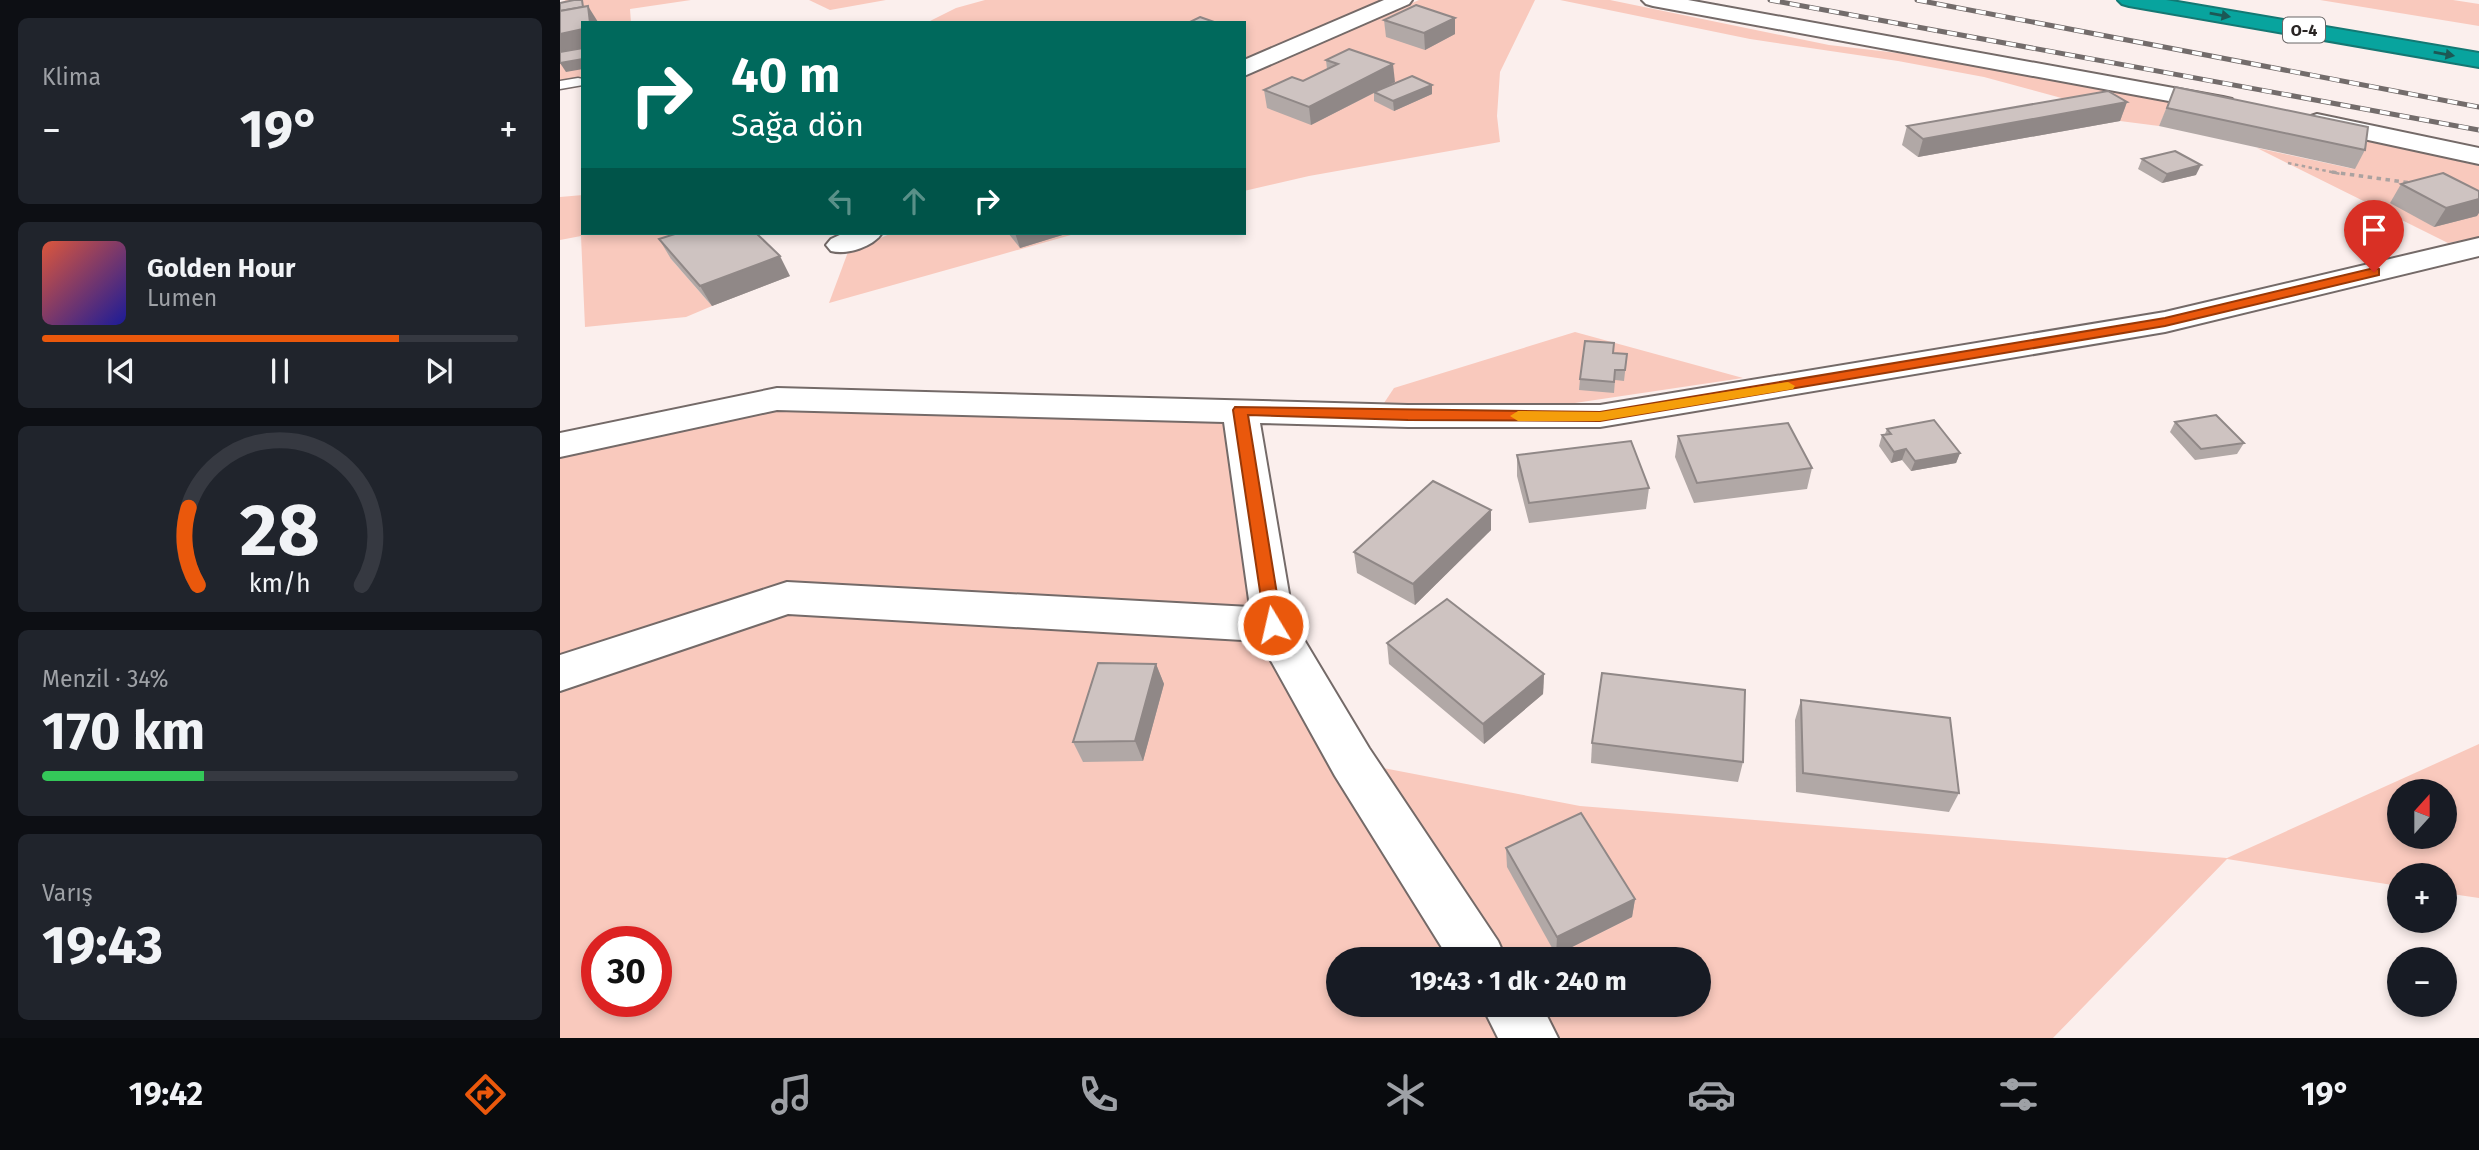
<!DOCTYPE html>
<html lang="tr">
<meta charset="utf-8">
<style>
:root{--surface:#171b24;--page:#20242c;--text:#f1f3f6;--muted:#9ea1a6;--line:#363941;--accent:#ea580c}
body{margin:0;font-family:"Fira Sans",sans-serif;background:var(--page);color:var(--text);height:100vh;display:flex;flex-direction:column;font-size:26px;white-space:nowrap}
*{box-sizing:border-box;margin:0}
p{font-size:23px;color:var(--muted)}
.icon{flex:none;width:38px;height:38px;fill:none;stroke:currentColor;stroke-width:2;stroke-linecap:round;stroke-linejoin:round}
.map{position:relative;flex:1;overflow:hidden}
.details{display:flex;flex-direction:column;gap:18px;padding:18px;background:#0d0f14;width:560px}
.details>*{flex:none}
.hud{position:absolute;left:21px;top:21px;width:665px;height:214px;border-radius:0px;box-shadow:0 4px 10px #0003;background:#00695c;color:#fff;overflow:hidden}
.needle{width:46px;rotate:21deg}
.buttons{position:absolute;left:1827px;top:779px;display:grid;gap:14px}
.buttons a{display:grid;place-items:center;width:70px;height:70px;border-radius:50%;background:var(--surface);box-shadow:0 4px 10px #0003;font-size:35px}
.speed{position:absolute;left:21px;top:926px;display:flex;gap:14px;font-size:35px;font-weight:700;text-align:center}
.speed>*{display:grid;place-content:center;width:91px;height:91px;border-radius:50%;background:var(--surface);box-shadow:0 4px 10px #0003;line-height:1}
.speed .limit{border:10px solid #d22;background:#fff;color:#111}
.pin{position:absolute;display:grid;place-items:center;width:60px;height:60px;color:#fff;margin:-72px -30px;border-radius:50% 50% 50% 0;rotate:-45deg;box-shadow:0 0 7px #0007}
.pin .icon{rotate:45deg}
.me{position:absolute;width:77px;margin:-38px;rotate:351deg;stroke-linejoin:round;filter:drop-shadow(0 0 5px #0008)}
.turn{display:flex;align-items:center;gap:24px;height:147px;padding:0 35px;font-size:32px}
.turn .icon{width:91px;height:91px;stroke-width:2.5}
.turn b{display:block;font-size:49px;line-height:60px}
.lanes{display:flex;align-items:center;height:66px;padding:0 35px;background:#0003;justify-content:center;gap:35px;direction:ltr}
.lanes .off{opacity:.35}
.big{font-size:52px;font-weight:700;line-height:1.1}
.details .tile{flex:1;display:flex;flex-direction:column;justify-content:center;gap:10px;min-width:0;padding:0 24px;border-radius:10px;background:var(--page)}
.details .dial{align-items:center;gap:0}
.dial svg{height:182px;overflow:visible;fill:none;stroke:var(--line);stroke-width:7;stroke-linecap:round;text-anchor:middle}
.dial text{fill:var(--text);stroke:none}
.song{display:flex;align-items:center;gap:21px}
.cover{width:84px;height:84px;border-radius:10px;background:linear-gradient(135deg,hsl(10 70% 55%),hsl(240 70% 35%))}
.played{height:7px;border-radius:4px;background:linear-gradient(90deg,var(--accent) 75%,var(--line) 75%)}
.keys{display:flex;justify-content:space-around;direction:ltr}
.heat{display:flex;justify-content:space-between;align-items:center;font-size:38px;direction:ltr}
.charge{height:10px;border-radius:5px;background:linear-gradient(90deg,#34c759 34%,var(--line) 0)}
.trip{position:absolute;left:766px;top:947px;width:385px;height:70px;border-radius:35px;background:var(--surface);box-shadow:0 4px 10px #0003;font-weight:700;line-height:70px;text-align:center}
.tab-bar{display:flex;height:112px;justify-content:space-around;align-items:center;background:#090b0e;color:var(--muted)}
.tab-bar .icon{width:49px;height:49px}
.tab-bar .selected{color:var(--accent)}
.tab-bar b{font-size:32px;color:var(--text)}
main{display:flex;flex:1;min-height:0}
.map>svg:first-child{display:block}
</style>
<main>
<section class="details">
<div class="tile"><p>Klima</p>
<div class="heat"><a>−</a><b class="big">19°</b><a>+</a></div>
</div>
<div class="tile">
<div class="song"><i class="cover"></i><div><b>Golden Hour</b><p>Lumen</p></div></div>
<div class="played"></div>
<div class="keys"><svg class="icon" aria-label="previous" viewBox="0 0 24 24"><path d="M18 5L8 12l10 7zM5 5v14"/></svg><svg class="icon" aria-label="pause" viewBox="0 0 24 24"><path d="M8 5v14M16 5v14"/></svg><svg class="icon" aria-label="next" viewBox="0 0 24 24"><path d="M6 5l10 7-10 7zM19 5v14"/></svg></div>
</div>
<div class="tile dial"><svg viewBox="0 0 100 80">
<path d="M14 69A42 42 0 1 1 86 69"/>
<path d="M14 69A42 42 0 0 1 10 35" stroke="#ea580c"/>
<text x="50" y="56" font-size="32" font-weight="700">28</text>
<text x="50" y="72" font-size="11">km/h</text>
</svg></div>
<div class="tile"><p>Menzil · 34%</p><b class="big">170 km</b><div class="charge"></div></div>
<div class="tile"><p>Varış</p><b class="big">19:43</b></div>
</section>
<div class="map">
<svg width="1919" height="1038" viewBox="0 0 1919 1038">
<rect width="100%" height="100%" fill="#fbefed"/>
<g fill="#f9c9bd" fill-rule="evenodd">
<polygon points="6,0 131,0 70,9 71,23 23,23 23,77 0,81 0,3"/>
<polygon points="249,0 326,0 270,10"/>
<polygon points="425,0 825,0 684,61 684,23 366,23 396,8"/>
<polygon points="859,0 975,0 940,72 937,116 940,142 749,176 684,191 684,77"/>
<polygon points="1000,0 1050,0 1269,45 1381,58 1741,124 1919,166 1919,237 1888,243 1697,148 1794,169 1608,106 1599,126 1560,121 1542,109 1424,77 1338,61 1190,39"/>
<polygon points="1760,0 1893,0 1919,4 1919,26"/>
<polygon points="23,195 23,233 184,233 111,259 152,306 126,317 25,327 21,236 0,240 0,197"/>
<polygon points="332,233 518,233 269,303 288,252"/>
<polygon points="1015,332 1183,378 988,407 822,406 834,388"/>
<path d="M217,399l463,11 33,215 79,137 228,44 647,52 252,-114v154l-34,-5v-18h-46v11l-172,-27 -174,179h-1493v-593zM1839,791h46v45h-46zM37,942h59v59h-59zM779,959h360v45h-360z"/>
</g>
<g fill="none" stroke-linecap="round" stroke-linejoin="round">
<defs>
<polygon id="service" points="18,78 23,79 23,85 0,89 0,81"/>
<g id="minor">
<polygon points="824,0 852,0 849,4 684,76 684,60"/>
<polygon points="1082,0 1128,0 1663,97 1672,99 1675,104 1672,109 1663,111 1093,6 1086,4"/>
<polygon points="1757,114 1919,148 1919,164 1748,127 1744,122 1748,117"/>
<path d="M284,233h38c-9,14 -35,22 -51,18l-5,-6 5,-6z"/>
<polygon points="1919,238 1919,256 1605,332 1040,427 848,427 700,423 734,623 809,748 938,941 946,959 889,959 775,776 700,641 228,614 0,691 0,655 227,582 690,607 664,422 217,410 0,457 0,433 217,388 848,405 1040,405 1605,312"/>
<polygon points="921,1004 981,1004 998,1038 938,1038"/>
</g>
<polygon id="motorway" points="1558,0 1606,0 1919,53 1919,67 1569,6 1562,4"/>
</defs>
<use href="#service" stroke="#746a68" stroke-width="3"/>
<use href="#minor" stroke="#746a68" stroke-width="4"/>
<use href="#motorway" stroke="#147873" stroke-width="4"/>
<polyline stroke="#aba2a0" stroke-width="2.5" stroke-dasharray="3.5 3.5" stroke-linecap="butt" points="1728,163 1781,174"/>
<polyline stroke="#aba2a0" stroke-width="3.5" stroke-dasharray="4.5 4.5" stroke-linecap="butt" points="1772,172 1851,183"/>
<use href="#service" fill="#fff" fill-rule="evenodd"/>
<use href="#minor" fill="#fff" fill-rule="evenodd"/>
<use href="#motorway" fill="#08a49e" fill-rule="evenodd"/>
<defs>
<g id="rail">
<polyline points="1210,0 1919,130"/>
<polyline points="1357,0 1919,107"/>
</g>
</defs>
<use href="#rail" stroke="#736c6b" stroke-width="5"/>
<use href="#rail" stroke="#fff" stroke-width="3.5" stroke-dasharray="10" stroke-linecap="butt"/>
</g>
<g fill="#b1a8a6">
<polygon points="895,18 895,34 865,50 826,37 824,20"/>
<polygon points="766,60 835,82 823,88 872,85 872,94 834,111 814,101 814,93 751,125 707,108 704,90 743,81 767,69"/>
<polygon points="1615,87 1805,150 1795,169 1599,126"/>
<polygon points="1567,102 1560,121 1358,157 1342,145 1347,126"/>
<polygon points="1582,159 1636,175 1602,183 1578,169"/>
<polygon points="1841,184 1917,216 1874,227 1830,203"/>
<polygon points="448,233 509,233 460,248"/>
<polygon points="99,239 230,276 152,306 111,259"/>
<polygon points="1054,343 1053,353 1067,354 1064,381 1055,380 1054,393 1019,390 1020,379"/>
<polygon points="1615,422 1684,443 1677,454 1635,460 1610,432"/>
<polygon points="1327,429 1400,453 1396,463 1351,471 1342,460 1331,463 1319,446 1322,435 1325,434"/>
<polygon points="1118,436 1252,468 1247,489 1134,503 1115,457"/>
<polygon points="957,455 1089,488 1086,509 969,523 957,476"/>
<polygon points="931,510 931,530 855,605 797,573 794,552"/>
<polygon points="827,643 984,674 983,694 924,744 829,664"/>
<polygon points="596,664 604,684 583,761 523,762 513,742"/>
<polygon points="1241,700 1399,793 1389,812 1236,792 1235,720"/>
<polygon points="1032,743 1183,762 1178,782 1031,763"/>
<polygon points="946,848 1075,899 1072,917 996,955 947,867"/>
</g>
<g fill="#908887">
<polygon points="28,6 38,22 30,23"/>
<polygon points="895,18 895,34 865,50 864,33"/>
<polygon points="23,29 23,48 0,52 0,34"/>
<polygon points="23,59 23,69 6,72 0,63"/>
<polygon points="833,64 835,82 751,125 749,107"/>
<polygon points="872,85 872,94 834,111 833,101"/>
<polygon points="1567,102 1560,121 1358,157 1363,139"/>
<polygon points="1641,165 1636,175 1602,183 1607,174"/>
<polygon points="1919,199 1919,213 1917,216 1874,227 1886,208"/>
<polygon points="455,233 509,233 460,248"/>
<polygon points="220,256 230,276 152,306 140,286"/>
<polygon points="1346,449 1342,460 1331,463 1334,452"/>
<polygon points="1400,453 1396,463 1351,471 1355,461"/>
<polygon points="931,510 931,530 855,605 853,584"/>
<polygon points="596,664 604,684 583,761 575,741"/>
<polygon points="984,674 983,694 924,744 923,724"/>
<polygon points="1075,899 1072,917 996,955 997,937"/>
</g>
<g fill="#cec3c1" stroke="#908887" stroke-width="2">
<polygon points="14,0 22,0 23,7 0,11 0,3"/>
<polygon points="856,5 895,18 864,33 824,20"/>
<polygon points="28,6 30,23 23,23 23,29 0,34 0,11"/>
<polygon points="640,17 657,23 628,23"/>
<polygon points="23,48 23,59 0,63 0,52"/>
<polygon points="789,49 833,64 749,107 704,90 732,77 743,81 778,64 766,60"/>
<polygon points="852,76 872,85 833,101 814,92"/>
<polygon points="1615,87 1808,127 1805,150 1607,108"/>
<polygon points="1548,91 1567,102 1363,139 1347,126"/>
<polygon points="1615,151 1641,165 1607,174 1582,159"/>
<polygon points="1883,173 1919,191 1919,199 1886,208 1841,184"/>
<polygon points="118,233 196,233 220,256 140,286 99,239"/>
<polygon points="1025,341 1054,343 1053,353 1067,354 1065,370 1055,370 1054,382 1020,379"/>
<polygon points="1656,415 1684,443 1641,449 1615,422"/>
<polygon points="1374,420 1400,453 1355,461 1346,449 1334,452 1322,435 1331,434 1327,429"/>
<polygon points="1228,423 1252,468 1137,483 1118,436"/>
<polygon points="1071,441 1089,488 969,503 957,455"/>
<polygon points="873,481 931,510 853,584 794,552"/>
<polygon points="887,599 984,674 923,724 827,643"/>
<polygon points="538,663 596,664 575,741 513,742"/>
<polygon points="1042,673 1185,690 1183,762 1032,743"/>
<polygon points="1241,700 1390,718 1399,793 1243,773"/>
<polygon points="1021,813 1075,899 997,937 946,848"/>
</g>
<defs><path id="oneway-solid" d="M-6-.8H1V-3.2L6.5 0L1 3.2V.8H-6Z" transform="scale(1.75)"/></defs>
<g fill="#1c5855">
<use href="#oneway-solid" transform="translate(1660 15) rotate(10)"/>
<use href="#oneway-solid" transform="translate(1884 54) rotate(10)"/>
</g>
<polygon fill="#ea580c" stroke="#983908" stroke-width="2" points="1814,268 1819,269 1819,275 1605,326 1040,421 848,420 688,415 722,625 720,630 707,630 705,625 673,410 675,407 1040,412 1605,318"/>
<polygon fill="#f59e0b" points="1228,382 1235,386 1233,389 1040,421 958,421 950,416 958,411 1040,412"/>
<g text-anchor="middle" dominant-baseline="central" stroke-width="6" stroke-linejoin="round" paint-order="stroke">
<rect fill="#fff" stroke="#696666" stroke-width="2" x="1723" y="17.5" width="42" height="25" rx="5"/>
<g font-size="16" font-weight="bold" fill="#292524">
<text x="1744" y="30">O-4</text>
</g>
</g>
</svg>
<div class="buttons">
<a><svg class="needle" viewBox="-14 -14 28 28"><path d="M0-13l5 13h-10z" fill="#e53935"/><path d="M0 13l5-13h-10z" fill="#9ea1a6"/></svg></a>
<a>+</a>
<a>−</a>
</div>
<div class="speed"><div class="limit">30</div></div>
<div class="pin" style="left:1814px;top:272px;background:#d93025"><svg class="icon" aria-label="arrive" viewBox="0 0 24 24"><path d="M6 21V4h12l-3 4 3 4H6"/></svg></div>
<svg class="me" style="left:713px;top:625px" viewBox="-20 -20 40 40"><circle r="17" fill="#ea580c" stroke="#fff" stroke-width="3"/><path d="M0-11L8 9 0 5-8 9z" fill="#fff"/></svg>
<div class="trip">19:43 · 1 dk · 240 m</div>
<div class="hud">
<div class="turn"><svg class="icon" aria-label="right" viewBox="0 0 24 24"><path d="M7 20v-9h11M14 6l5 5-5 5"/></svg><div><b>40 m</b>Sağa dön</div></div>
<div class="lanes"><svg class="icon off" aria-label="left" viewBox="0 0 24 24"><path d="M17 20v-9H6M10 6l-5 5 5 5"/></svg><svg class="icon off" aria-label="ahead" viewBox="0 0 24 24"><path d="M12 20V5M6 11l6-6 6 6"/></svg><svg class="icon" aria-label="right" viewBox="0 0 24 24"><path d="M7 20v-9h11M14 6l5 5-5 5"/></svg></div>
</div>
</div>
</main>
<nav class="tab-bar">
<b>19:42</b>
<svg class="icon selected" aria-label="directions" viewBox="0 0 24 24"><path d="M12 3l9 9-9 9-9-9zM9 14v-3h6M13 9l2 2-2 2"/></svg>
<svg class="icon" aria-label="music" viewBox="0 0 24 24"><path d="M9 18V5l10-2v13"/><circle cx="6" cy="18" r="3"/><circle cx="16" cy="16" r="3"/></svg>
<svg class="icon" aria-label="phone" viewBox="0 0 24 24"><path d="M5 4h4l2 5-3 2q2 4 5 5l2-3 5 2v4C11 20 4 13 5 4z"/></svg>
<svg class="icon" aria-label="climate" viewBox="0 0 24 24"><path d="M12 3v18M4 7l16 10M4 17L20 7"/></svg>
<svg class="icon" aria-label="car" viewBox="0 0 24 24"><path d="M5 17H2v-5l4-1 3-4h7l3 4 3 1v5h-3M9 17h6M6 11h13"/><circle cx="7" cy="17" r="2"/><circle cx="17" cy="17" r="2"/></svg>
<svg class="icon" aria-label="filters" viewBox="0 0 24 24"><path d="M4 7h16M4 17h16"/><circle cx="9" cy="7" r="2"/><circle cx="15" cy="17" r="2"/></svg>
<b>19°</b>
</nav>
